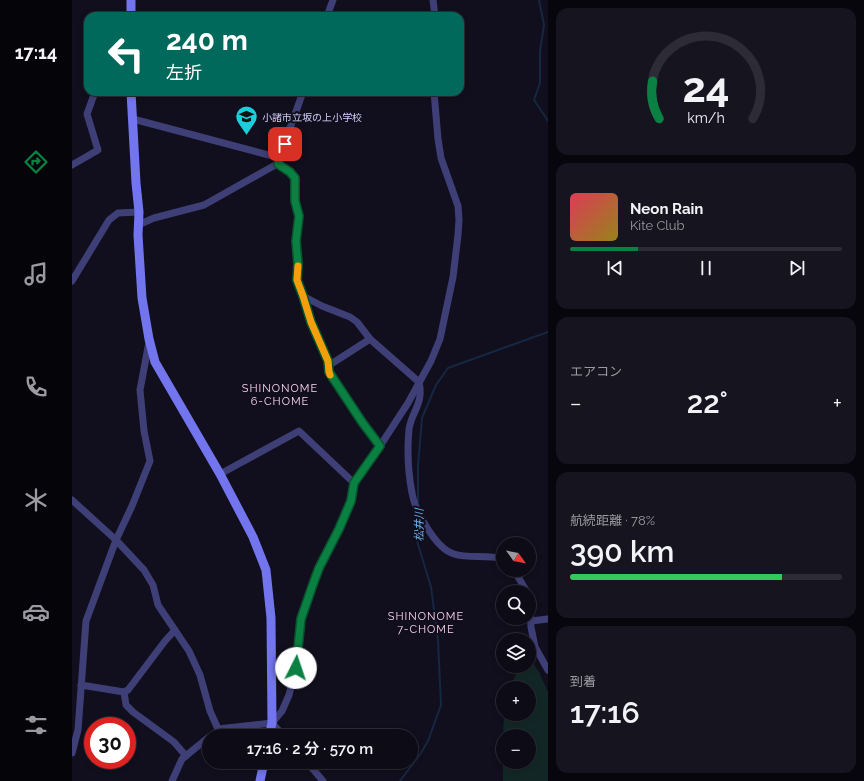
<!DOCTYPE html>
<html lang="ja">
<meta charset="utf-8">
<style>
:root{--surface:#0d0b16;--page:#16141f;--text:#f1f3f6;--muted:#9a9ba1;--line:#2d2b35;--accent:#0b8043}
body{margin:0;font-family:Raleway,"Noto Sans JP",sans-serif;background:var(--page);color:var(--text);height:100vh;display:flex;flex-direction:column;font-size:15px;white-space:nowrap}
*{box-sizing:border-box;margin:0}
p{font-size:13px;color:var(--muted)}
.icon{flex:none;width:22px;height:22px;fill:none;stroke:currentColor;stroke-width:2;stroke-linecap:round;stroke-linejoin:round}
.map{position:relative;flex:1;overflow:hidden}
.sheet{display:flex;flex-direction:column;gap:8px;padding:8px;background:#07060c;width:316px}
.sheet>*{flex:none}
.hud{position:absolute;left:12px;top:12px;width:380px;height:84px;border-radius:12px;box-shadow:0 2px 6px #0003,0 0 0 1px var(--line);background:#00695c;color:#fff;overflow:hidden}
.needle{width:26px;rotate:123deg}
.tools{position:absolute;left:424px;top:537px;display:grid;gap:8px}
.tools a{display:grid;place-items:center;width:40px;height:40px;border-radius:50%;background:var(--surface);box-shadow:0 2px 6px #0003,0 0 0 1px var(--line);font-size:20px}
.speed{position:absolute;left:12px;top:717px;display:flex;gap:8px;font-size:20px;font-weight:700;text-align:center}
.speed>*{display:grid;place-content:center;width:52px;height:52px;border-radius:50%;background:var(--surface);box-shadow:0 2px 6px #0003,0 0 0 1px var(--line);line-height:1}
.speed .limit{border:6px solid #d22;background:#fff;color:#111}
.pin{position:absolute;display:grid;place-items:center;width:34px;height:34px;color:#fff;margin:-17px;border-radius:8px;box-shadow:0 2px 6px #0006}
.me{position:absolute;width:44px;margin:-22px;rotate:4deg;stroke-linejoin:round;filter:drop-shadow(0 0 3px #0008)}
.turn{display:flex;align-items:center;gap:14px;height:84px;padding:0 16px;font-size:18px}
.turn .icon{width:52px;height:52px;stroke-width:2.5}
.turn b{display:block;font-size:28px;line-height:34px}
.big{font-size:30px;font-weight:600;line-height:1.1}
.sheet .widget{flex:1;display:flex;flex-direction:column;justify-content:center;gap:6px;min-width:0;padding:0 14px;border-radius:12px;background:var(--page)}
.sheet .dial{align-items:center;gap:0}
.dial svg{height:104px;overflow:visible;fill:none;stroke:var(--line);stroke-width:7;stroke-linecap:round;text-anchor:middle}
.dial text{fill:var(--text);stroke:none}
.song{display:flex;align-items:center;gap:12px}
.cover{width:48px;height:48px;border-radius:6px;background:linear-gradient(135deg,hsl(350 70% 55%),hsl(50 70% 35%))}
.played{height:4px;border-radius:2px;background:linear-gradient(90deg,var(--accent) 25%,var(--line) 25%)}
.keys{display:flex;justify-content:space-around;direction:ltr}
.heat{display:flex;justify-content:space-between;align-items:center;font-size:22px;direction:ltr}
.charge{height:6px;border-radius:3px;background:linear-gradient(90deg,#34c759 78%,var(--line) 0)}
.trip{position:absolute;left:130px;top:729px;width:216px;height:40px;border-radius:20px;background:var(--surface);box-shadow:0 2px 6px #0003,0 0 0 1px var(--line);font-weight:600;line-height:40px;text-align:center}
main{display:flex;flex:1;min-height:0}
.tabs{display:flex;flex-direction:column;width:72px;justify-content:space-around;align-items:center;background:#050409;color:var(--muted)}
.tabs .icon{width:28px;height:28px}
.tabs .selected{color:var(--accent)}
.tabs b{font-size:18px;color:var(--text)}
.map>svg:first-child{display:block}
</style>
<main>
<nav class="tabs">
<b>17:14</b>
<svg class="icon selected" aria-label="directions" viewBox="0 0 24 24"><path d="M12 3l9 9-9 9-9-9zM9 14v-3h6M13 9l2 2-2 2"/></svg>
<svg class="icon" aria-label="music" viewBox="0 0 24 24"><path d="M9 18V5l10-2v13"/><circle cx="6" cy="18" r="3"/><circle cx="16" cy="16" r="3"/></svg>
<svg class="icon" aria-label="phone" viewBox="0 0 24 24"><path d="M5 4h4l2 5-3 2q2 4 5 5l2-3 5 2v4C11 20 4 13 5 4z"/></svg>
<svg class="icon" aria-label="climate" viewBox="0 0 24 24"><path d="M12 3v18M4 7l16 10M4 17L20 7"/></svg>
<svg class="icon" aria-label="car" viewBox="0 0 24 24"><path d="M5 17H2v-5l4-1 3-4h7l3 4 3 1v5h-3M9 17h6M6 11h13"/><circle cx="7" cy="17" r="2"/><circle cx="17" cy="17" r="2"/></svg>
<svg class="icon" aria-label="filters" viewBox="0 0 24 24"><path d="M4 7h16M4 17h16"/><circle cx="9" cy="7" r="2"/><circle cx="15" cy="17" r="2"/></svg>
</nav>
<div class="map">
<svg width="476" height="781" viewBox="0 0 476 781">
<rect width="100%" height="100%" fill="#110f1d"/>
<polygon fill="#122725" points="457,660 461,663 467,672 476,692 476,781 431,781 431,743 431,762 457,762 457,736 431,736 432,714 457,714 457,688 438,688 447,666 457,666"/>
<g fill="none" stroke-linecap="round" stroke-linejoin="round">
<g stroke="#152741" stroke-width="2">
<polyline points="467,0 472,25 468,51 468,83 462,100 476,121"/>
<polyline points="346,502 346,466 350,418 364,385 376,368 476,332"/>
<polyline points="328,781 349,753 356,741 369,705 366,640 359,587 345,541 345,516"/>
</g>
<g stroke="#3f3f77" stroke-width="7">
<polyline points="361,0 363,16"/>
<polyline points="255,16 261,0"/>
<polyline points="61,119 208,158"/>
<polyline points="205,164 218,172 223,179 223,201 227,216 224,241 226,264 225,280 231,296 239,322 256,361 257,372 290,423 308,446"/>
<polyline points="0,165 26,150 15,114 23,92"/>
<polyline points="66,225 82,218 132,205 205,164 231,92"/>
<polyline points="0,281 37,220 46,213 67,212"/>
<path d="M231,296l19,10 28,11 7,5 13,17 49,43c5,21 -7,29 -10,47 -2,21 -1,43 3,64 3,18 24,56 42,61 15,5 33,0 49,5"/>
<polyline points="256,366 298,339"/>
<polyline points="148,474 227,431 282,483"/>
<polyline points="0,500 44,540 72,570 81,585 86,605 117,651 128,675 138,711 146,729 200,723 210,711 217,695 224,668 229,619 247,568 267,529 279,501 282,483 308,446 336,403 359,361 368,339 381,277 386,235 387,220 386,206 369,158 366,139 362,92"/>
<polyline points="442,570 455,592"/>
<polyline points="457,597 459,627 463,647 476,670"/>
<polyline points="459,621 476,619"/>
<polyline points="9,685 52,692 56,690 93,641 103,630"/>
<polyline points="52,692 54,705 61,712 102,742 114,756"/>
<polyline points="200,723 212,736"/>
<polyline points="0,753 6,730 14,621 44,540 60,506 78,461 72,431 68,390 77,342"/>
<polyline points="235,762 251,781"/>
<polyline points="100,781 110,759 137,737"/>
</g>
<g stroke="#7375ee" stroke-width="9">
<polyline points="59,16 59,0"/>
<polyline points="59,92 64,183 67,212 66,235 70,298 77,339 83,362 148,474 181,537 194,570 199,618 200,723 197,736"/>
<polyline points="188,781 192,762"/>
</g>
</g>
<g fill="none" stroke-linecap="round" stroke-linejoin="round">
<defs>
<polyline id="route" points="213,144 206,164 218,172 223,178 223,201 227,216 224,241 226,264 225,280 231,296 239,322 256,361 257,372 290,422 308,446 282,483 279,501 267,529 247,568 240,587 229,619 224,668"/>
</defs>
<use href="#route" stroke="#07532c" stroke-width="10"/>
<use href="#route" stroke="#0b8043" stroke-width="7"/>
<polyline stroke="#f59e0b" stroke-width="7" points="226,266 225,280 231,296 239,322 256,361 257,372 258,375"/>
</g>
<defs>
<symbol id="school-pin" viewBox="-11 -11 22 30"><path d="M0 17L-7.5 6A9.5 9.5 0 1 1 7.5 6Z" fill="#1bcedb" stroke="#110f1d"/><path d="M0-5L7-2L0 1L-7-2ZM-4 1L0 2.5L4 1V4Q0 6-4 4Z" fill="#111"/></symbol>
</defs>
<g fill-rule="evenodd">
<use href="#school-pin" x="162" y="104" width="25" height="34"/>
</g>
<g text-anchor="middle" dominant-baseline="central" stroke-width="4" stroke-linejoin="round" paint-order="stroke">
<g font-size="10" fill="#d4d1f9" stroke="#110f1d" text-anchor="start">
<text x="190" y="117">小諸市立坂の上小学校</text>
</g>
<g font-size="11" letter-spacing="1" fill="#f9d3ed" stroke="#110f1d">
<text x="208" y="388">SHINONOME<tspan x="208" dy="13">6-CHOME</tspan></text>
<text x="354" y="616">SHINONOME<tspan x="354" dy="13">7-CHOME</tspan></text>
</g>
<g font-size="11" font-style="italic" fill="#6bb5ed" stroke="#110f1d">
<text transform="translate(347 525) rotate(-90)">松井川</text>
</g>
</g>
</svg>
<div class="tools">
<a><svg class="needle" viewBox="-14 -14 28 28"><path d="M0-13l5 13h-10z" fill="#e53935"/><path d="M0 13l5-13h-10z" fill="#9a9ba1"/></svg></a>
<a><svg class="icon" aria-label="search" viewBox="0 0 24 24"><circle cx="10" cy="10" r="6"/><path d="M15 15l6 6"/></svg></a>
<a><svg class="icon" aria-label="layers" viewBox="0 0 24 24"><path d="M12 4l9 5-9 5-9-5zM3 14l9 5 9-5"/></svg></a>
<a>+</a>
<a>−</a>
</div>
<div class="speed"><div class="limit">30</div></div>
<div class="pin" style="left:213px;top:144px;background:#d93025"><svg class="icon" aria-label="arrive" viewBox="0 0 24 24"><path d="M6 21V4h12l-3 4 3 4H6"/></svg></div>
<svg class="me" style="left:224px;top:668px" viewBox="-20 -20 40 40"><circle r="19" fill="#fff"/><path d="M0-13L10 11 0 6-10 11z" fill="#0b8043"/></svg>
<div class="trip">17:16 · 2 分 · 570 m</div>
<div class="hud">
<div class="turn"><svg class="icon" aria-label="left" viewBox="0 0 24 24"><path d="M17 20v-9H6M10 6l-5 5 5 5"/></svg><div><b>240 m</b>左折</div></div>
</div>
</div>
<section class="sheet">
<div class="widget dial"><svg viewBox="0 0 100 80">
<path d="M14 69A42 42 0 1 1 86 69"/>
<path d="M14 69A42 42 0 0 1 9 40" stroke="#0b8043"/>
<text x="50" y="56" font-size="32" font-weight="700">24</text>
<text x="50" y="72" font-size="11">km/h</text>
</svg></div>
<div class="widget">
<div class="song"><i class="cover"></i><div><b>Neon Rain</b><p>Kite Club</p></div></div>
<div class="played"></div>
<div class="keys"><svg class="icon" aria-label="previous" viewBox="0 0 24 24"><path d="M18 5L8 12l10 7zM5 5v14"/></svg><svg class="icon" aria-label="pause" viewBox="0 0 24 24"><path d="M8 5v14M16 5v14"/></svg><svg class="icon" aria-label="next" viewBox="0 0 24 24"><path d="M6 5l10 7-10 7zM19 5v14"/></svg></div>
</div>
<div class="widget"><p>エアコン</p>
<div class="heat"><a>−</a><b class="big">22°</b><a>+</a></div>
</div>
<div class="widget"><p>航続距離 · 78%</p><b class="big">390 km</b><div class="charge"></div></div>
<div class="widget"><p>到着</p><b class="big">17:16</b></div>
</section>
</main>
